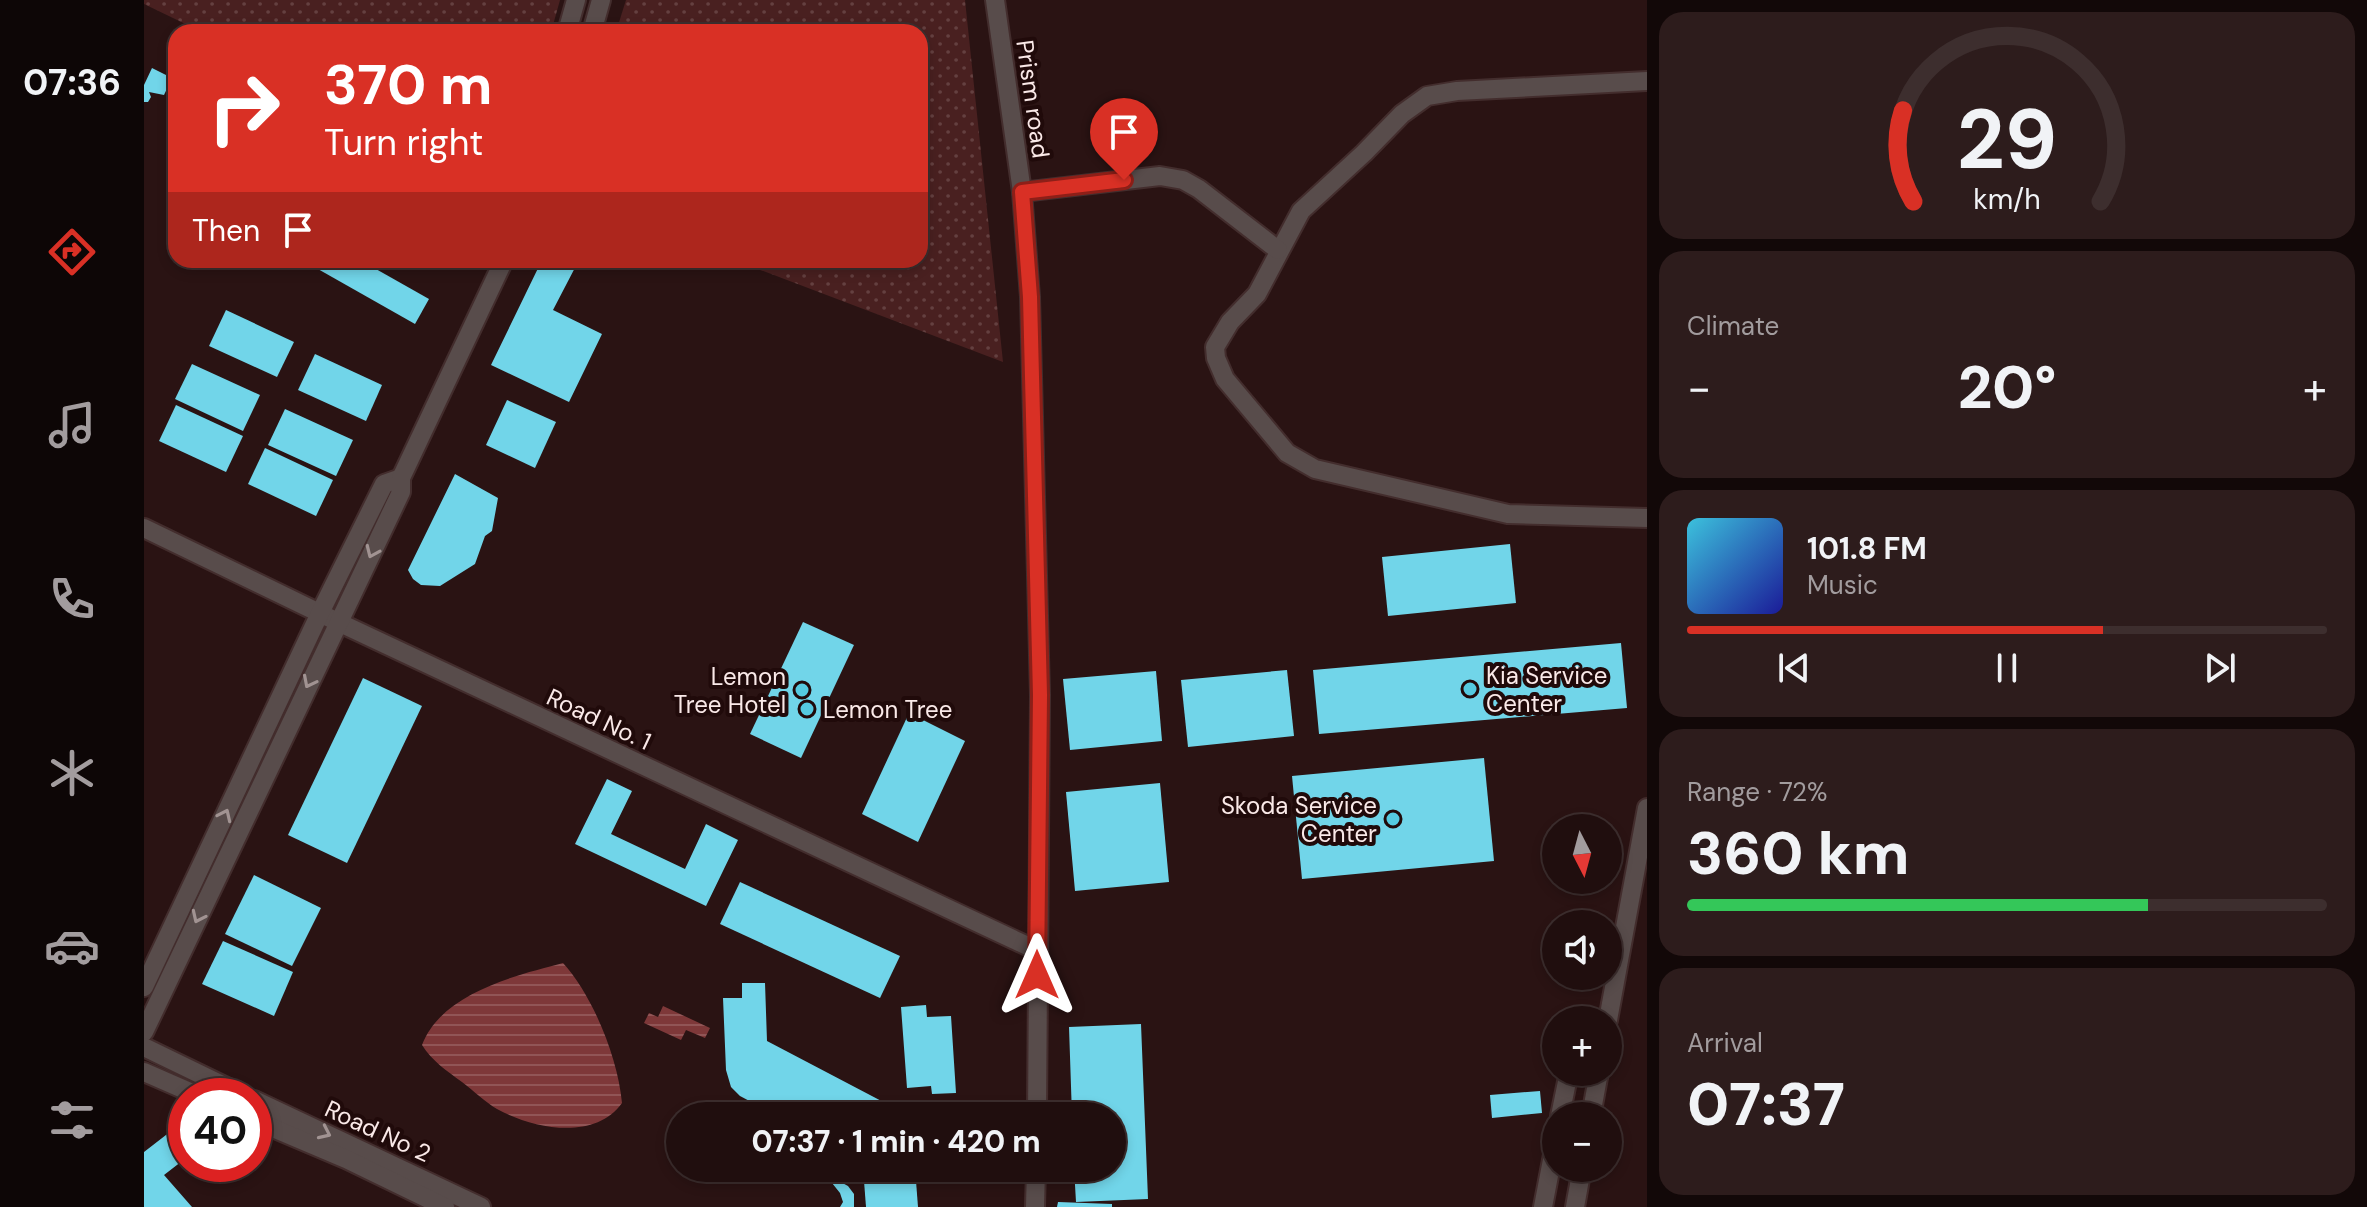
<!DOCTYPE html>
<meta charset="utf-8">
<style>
:root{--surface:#200e0e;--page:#2d1c1c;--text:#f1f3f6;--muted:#a29c9e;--line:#3d2e2e;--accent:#d93025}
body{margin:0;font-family:"DM Sans",sans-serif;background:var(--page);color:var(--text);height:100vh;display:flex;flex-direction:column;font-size:30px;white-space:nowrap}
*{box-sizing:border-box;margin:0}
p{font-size:26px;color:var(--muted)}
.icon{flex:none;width:44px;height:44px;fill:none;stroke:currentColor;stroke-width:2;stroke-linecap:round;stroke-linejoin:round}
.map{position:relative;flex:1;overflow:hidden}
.details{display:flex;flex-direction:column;gap:12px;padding:12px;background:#120808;width:720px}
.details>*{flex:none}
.guide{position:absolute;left:24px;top:24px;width:760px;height:244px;border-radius:24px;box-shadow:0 4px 12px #0003,0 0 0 2px var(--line);background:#d93025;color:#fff;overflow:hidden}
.needle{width:52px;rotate:174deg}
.tools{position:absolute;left:1398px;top:814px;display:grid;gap:16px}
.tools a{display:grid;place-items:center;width:80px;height:80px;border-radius:50%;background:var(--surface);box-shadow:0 4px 12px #0003,0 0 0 2px var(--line);font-size:40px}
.speed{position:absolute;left:24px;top:1078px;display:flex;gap:16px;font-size:40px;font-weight:700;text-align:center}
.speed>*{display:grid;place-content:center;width:104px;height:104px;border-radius:50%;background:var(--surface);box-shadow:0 4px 12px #0003,0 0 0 2px var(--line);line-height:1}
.speed .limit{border:12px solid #d22;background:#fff;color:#111}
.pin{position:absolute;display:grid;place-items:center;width:68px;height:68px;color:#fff;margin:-82px -34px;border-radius:50% 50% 50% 0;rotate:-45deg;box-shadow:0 0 8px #0007}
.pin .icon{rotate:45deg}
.me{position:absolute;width:88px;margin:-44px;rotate:0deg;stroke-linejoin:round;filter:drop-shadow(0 0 6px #0008)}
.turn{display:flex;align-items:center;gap:28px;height:168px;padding:0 24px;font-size:36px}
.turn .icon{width:104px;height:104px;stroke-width:2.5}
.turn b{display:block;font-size:56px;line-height:68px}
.then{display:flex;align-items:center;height:76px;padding:0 24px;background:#0003;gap:16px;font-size:30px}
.big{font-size:60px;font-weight:800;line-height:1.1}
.details .tile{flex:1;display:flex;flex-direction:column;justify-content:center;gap:12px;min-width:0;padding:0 28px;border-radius:24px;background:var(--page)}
.details .dial{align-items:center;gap:0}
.dial svg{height:208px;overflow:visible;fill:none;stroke:var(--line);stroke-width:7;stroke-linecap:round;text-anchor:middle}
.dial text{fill:var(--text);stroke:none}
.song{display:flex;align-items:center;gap:24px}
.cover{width:96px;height:96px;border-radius:12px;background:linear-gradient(135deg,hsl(190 70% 55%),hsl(240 70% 35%))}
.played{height:8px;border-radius:4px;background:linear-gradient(90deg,var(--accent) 65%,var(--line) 65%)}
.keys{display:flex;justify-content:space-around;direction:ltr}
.heat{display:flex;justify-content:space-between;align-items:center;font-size:44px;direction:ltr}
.charge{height:12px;border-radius:6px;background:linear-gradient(90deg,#34c759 72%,var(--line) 0)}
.trip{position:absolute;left:522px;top:1102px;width:460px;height:80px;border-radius:40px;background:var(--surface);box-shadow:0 4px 12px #0003,0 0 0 2px var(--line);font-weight:800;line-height:80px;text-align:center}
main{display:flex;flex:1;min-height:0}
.tab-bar{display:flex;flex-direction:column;width:144px;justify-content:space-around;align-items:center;background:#0d0606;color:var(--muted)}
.tab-bar .icon{width:56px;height:56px}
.tab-bar .active{color:var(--accent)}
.tab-bar b{font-size:36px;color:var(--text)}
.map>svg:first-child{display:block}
</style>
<main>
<nav class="tab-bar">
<b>07:36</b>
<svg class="icon active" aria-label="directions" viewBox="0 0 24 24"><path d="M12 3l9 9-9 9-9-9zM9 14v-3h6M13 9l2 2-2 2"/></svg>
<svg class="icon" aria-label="music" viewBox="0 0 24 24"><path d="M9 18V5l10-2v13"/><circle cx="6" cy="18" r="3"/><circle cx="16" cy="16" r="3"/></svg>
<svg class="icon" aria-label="phone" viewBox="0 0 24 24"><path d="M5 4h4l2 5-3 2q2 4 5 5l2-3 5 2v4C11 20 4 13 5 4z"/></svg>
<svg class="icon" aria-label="climate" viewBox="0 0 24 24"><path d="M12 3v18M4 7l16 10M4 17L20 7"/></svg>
<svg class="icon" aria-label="car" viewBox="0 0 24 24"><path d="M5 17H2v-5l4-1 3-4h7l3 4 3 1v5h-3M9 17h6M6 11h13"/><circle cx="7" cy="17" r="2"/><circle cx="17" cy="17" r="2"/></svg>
<svg class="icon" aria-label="filters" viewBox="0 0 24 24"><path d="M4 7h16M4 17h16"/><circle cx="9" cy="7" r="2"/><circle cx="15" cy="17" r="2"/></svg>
</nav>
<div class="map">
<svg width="1503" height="1207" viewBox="0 0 1503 1207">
<defs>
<pattern id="grass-dots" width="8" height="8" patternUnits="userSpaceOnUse" patternTransform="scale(2)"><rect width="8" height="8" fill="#492020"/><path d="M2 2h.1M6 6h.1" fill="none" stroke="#644040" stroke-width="1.8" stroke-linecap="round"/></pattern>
<pattern id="water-rules" width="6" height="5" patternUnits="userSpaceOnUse" patternTransform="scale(2)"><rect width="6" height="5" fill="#7e3839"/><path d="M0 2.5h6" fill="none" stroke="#915556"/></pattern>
</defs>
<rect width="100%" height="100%" fill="#2a1313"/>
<g fill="url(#grass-dots)">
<polygon points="0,0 416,0 407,32 58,32 0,4"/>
<polygon points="482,0 821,0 859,362 590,260 776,260 776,32 472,32"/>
</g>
<g fill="url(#water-rules)">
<path d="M419,963c30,33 55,95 59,140 -27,38 -88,26 -125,6 -12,-7 -23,-18 -35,-27 -15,-11 -30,-21 -40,-37 20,-52 92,-69 141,-82z"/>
<polygon points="519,1006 566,1028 561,1038 542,1030 537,1040 500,1023 505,1013 514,1017"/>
</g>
<g fill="#71d5e9">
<polygon points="8,68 28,78 20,95 5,92 7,97 4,102 0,102 0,85"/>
<polygon points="158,260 216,260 285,299 271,324"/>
<polygon points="398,260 435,260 409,310 458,334 425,402 347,365"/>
<polygon points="82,310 150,342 133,377 65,346"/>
<polygon points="171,354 238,385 222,421 154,390"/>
<polygon points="48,364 116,395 99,431 31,399"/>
<polygon points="363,400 412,422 391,468 342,445"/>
<polygon points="32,405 99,436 82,472 15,441"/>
<polygon points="141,409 209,440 192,476 124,445"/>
<polygon points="121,448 189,480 172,516 104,484"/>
<polygon points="311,474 354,498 348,531 341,536 331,564 296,586 277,585 269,579 264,570"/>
<polygon points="1366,544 1372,603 1244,616 1238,557"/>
<polygon points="659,622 710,645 657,758 606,734"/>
<polygon points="1477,643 1483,708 1175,734 1169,670"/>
<polygon points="1143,670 1150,736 1044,747 1037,680"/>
<polygon points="1012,671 1018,741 926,750 919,679"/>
<polygon points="219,678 278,706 203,863 144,835"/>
<polygon points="765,713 821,741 774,842 718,814"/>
<polygon points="1340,758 1350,861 1158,879 1148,776"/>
<polygon points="463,779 488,791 467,834 541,869 562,824 594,840 562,906 431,844"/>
<polygon points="1016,783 1025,882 931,891 922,792"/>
<polygon points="110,875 177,908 148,966 81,934"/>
<polygon points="596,882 756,956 736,998 576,924"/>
<polygon points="79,941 149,972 130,1016 58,984"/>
<polygon points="598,983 621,983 623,1041 766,1116 634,1116 596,1096 587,1087 582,1070 579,998 598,998"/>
<polygon points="782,1005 783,1017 807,1016 812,1093 788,1094 787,1086 763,1088 757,1007"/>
<polygon points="997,1024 1004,1199 932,1202 930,1168 968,1168 968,1116 928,1116 925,1027"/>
<polygon points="1396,1091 1398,1113 1348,1118 1346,1095"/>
<polygon points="31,1128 42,1142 42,1158 20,1175 48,1207 0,1207 0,1152"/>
<polygon points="719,1168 771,1168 774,1207 722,1207"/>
<polygon points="781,1168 813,1168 806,1181"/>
<polygon points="680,1173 704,1186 710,1194 710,1207 696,1207 699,1202 696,1193"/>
<polygon points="914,1202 968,1204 968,1207 913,1207"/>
</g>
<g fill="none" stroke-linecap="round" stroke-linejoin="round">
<defs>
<g id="minor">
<polyline points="851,0 878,192 886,297 896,695 893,1116"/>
<polyline points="423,32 432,0"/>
<polyline points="448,32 457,0"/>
<polyline points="1503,81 1313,91 1283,96 1258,114 1220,153 1157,211 1113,294 1086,322 1071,347 1072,358 1081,379 1143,453 1171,469 1364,514 1503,518"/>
<polyline points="878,192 1016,176 1039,180 1055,189 1134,250"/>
<polyline points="0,528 196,623 892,950"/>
<polyline points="0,987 176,613 240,484 257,478"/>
<polyline points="1464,1020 1503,808"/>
<polyline points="0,1032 257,492 257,478 360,260"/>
<polyline points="0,1047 101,1096"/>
<polyline points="0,1072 55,1096"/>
<polyline points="110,1100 337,1207"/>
<polyline points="1416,1116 1425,1072"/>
<polyline points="1447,1116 1455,1072"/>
<polyline points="110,1120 202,1159 301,1207"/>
<polyline points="891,1207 892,1168"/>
<polyline points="1399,1207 1412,1139"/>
<polyline points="1431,1207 1438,1168"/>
</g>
</defs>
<use href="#minor" stroke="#432d2d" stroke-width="22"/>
<use href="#minor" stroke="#584c4b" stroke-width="18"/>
</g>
<defs><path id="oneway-chevron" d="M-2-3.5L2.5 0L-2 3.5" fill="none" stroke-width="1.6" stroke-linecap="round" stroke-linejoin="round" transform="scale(2)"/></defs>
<g stroke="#a19392">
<use href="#oneway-chevron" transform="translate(228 552) rotate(114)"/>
<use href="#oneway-chevron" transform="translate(165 682) rotate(117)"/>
<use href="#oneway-chevron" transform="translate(81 815) rotate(-65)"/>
<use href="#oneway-chevron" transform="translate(54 917) rotate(115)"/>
<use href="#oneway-chevron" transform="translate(181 1133) rotate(25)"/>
</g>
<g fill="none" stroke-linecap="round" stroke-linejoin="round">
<defs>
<polyline id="route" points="893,975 896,695 886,297 878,192 980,180"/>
</defs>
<use href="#route" stroke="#8d1f18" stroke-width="20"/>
<use href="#route" stroke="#d93025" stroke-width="14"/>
</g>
<g fill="#55cae0" stroke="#200a0a" stroke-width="3">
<circle cx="1326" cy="689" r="8"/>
<circle cx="658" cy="690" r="8"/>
<circle cx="663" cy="709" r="8"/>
<circle cx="1249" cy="819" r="8"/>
</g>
<g text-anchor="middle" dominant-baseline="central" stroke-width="8" stroke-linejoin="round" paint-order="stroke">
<g font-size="24" fill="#fae9e8" stroke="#200a0a">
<text transform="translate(889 99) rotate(82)">Prism road</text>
<text transform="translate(455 719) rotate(25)">Road No. 1</text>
<text transform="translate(234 1131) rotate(25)">Road No 2</text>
</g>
<g font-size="24" fill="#fae9e8" stroke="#200a0a" text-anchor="start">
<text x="1342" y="675">Kia Service<tspan x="1342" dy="28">Center</tspan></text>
<text x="642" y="676" text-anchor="end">Lemon<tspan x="642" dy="28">Tree Hotel</tspan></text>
<text x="679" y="709">Lemon Tree</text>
<text x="1233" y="805" text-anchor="end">Skoda Service<tspan x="1233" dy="28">Center</tspan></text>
</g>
</g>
</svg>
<div class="tools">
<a><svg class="needle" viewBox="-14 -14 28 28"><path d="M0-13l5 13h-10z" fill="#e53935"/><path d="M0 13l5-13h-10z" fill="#a29c9e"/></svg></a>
<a><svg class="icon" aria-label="sound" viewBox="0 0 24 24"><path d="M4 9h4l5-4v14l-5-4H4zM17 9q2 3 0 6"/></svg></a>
<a>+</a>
<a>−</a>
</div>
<div class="speed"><div class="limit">40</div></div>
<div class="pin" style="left:980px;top:180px;background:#d93025"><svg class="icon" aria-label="arrive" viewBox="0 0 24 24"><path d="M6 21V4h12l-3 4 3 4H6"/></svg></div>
<svg class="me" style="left:893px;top:975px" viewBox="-20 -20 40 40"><path d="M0-17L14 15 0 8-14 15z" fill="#d93025" stroke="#fff" stroke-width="4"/></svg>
<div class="trip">07:37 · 1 min · 420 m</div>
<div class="guide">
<div class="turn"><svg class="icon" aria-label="right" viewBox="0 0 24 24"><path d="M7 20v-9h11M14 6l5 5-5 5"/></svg><div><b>370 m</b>Turn right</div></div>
<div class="then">Then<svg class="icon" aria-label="arrive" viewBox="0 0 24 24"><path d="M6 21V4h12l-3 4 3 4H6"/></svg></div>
</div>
</div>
<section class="details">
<div class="tile dial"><svg viewBox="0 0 100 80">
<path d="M14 69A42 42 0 1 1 86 69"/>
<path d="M14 69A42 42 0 0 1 10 34" stroke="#d93025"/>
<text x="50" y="56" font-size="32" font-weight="700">29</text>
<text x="50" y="72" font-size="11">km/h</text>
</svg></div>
<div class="tile"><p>Climate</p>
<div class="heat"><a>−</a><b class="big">20°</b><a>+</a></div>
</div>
<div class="tile">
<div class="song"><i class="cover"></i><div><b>101.8 FM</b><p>Music</p></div></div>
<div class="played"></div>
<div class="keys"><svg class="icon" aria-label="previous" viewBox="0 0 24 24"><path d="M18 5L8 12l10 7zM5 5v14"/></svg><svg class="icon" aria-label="pause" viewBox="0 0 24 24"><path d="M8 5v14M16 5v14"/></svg><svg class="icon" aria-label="next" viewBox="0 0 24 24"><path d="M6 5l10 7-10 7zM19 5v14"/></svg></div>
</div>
<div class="tile"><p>Range · 72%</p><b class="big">360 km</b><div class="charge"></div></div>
<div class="tile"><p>Arrival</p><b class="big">07:37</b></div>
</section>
</main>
